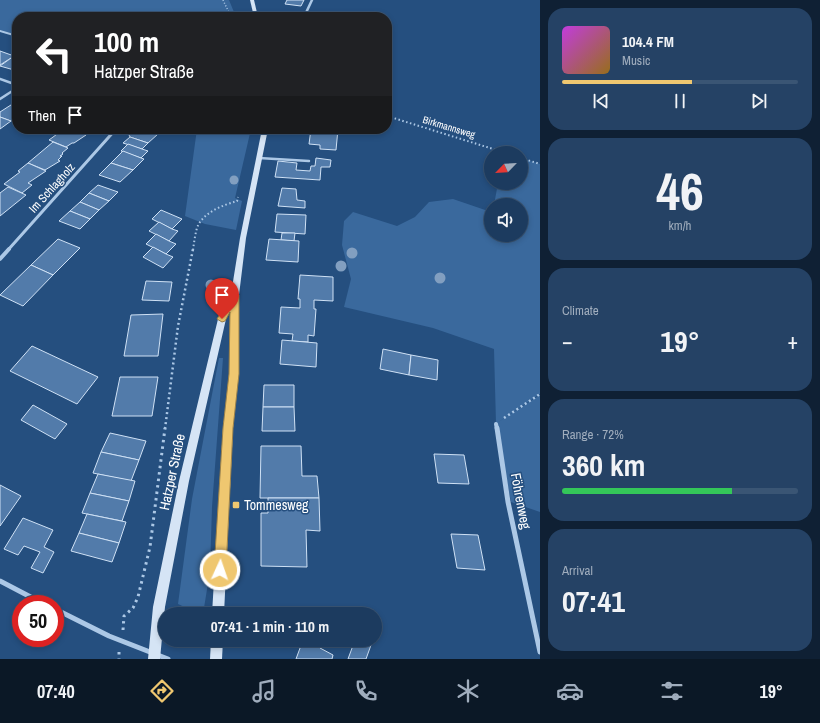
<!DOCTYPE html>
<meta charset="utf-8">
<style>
:root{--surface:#1c3b5f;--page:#254265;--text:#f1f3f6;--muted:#a0adbd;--line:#3a5574;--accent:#efc770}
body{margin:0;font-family:"Archivo Narrow",sans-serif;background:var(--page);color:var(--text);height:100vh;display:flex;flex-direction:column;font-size:15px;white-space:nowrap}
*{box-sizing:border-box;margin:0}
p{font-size:13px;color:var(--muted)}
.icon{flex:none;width:22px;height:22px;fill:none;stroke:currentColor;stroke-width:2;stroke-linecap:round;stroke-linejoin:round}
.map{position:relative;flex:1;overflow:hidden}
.details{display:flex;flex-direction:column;gap:8px;padding:8px;background:#0f2034;width:280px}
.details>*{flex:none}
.banner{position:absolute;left:12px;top:12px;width:380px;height:122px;border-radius:16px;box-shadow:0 2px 6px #0003,0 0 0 1px var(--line);background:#202124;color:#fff;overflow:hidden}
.needle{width:26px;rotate:245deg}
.buttons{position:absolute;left:484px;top:146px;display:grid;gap:8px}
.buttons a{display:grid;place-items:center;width:44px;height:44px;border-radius:50%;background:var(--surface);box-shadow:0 2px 6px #0003,0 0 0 1px var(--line);font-size:20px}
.speed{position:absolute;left:12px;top:595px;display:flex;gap:8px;font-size:20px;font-weight:700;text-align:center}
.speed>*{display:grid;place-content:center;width:52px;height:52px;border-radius:50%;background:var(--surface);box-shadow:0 2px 6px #0003,0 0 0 1px var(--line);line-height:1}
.speed .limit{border:6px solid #d22;background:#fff;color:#111}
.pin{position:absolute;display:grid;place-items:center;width:34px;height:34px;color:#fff;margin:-41px -17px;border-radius:50% 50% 50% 0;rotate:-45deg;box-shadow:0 0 4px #0007}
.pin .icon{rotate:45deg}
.me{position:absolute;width:44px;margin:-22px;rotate:3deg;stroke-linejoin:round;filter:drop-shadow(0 0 3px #0008)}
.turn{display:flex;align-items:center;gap:14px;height:84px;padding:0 16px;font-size:18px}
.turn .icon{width:52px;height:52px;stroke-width:2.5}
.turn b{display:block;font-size:28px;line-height:34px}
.then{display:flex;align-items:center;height:38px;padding:0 16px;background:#0003;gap:8px;font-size:15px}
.big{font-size:30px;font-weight:700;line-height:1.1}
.details .tile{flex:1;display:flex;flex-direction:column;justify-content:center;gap:6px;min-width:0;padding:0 14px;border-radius:16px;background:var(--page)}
.details .dial{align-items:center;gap:0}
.dial b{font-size:52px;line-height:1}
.song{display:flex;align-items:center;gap:12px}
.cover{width:48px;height:48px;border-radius:6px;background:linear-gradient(135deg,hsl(290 70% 55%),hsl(40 70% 35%))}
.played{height:4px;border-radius:2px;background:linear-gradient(90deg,var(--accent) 55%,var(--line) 55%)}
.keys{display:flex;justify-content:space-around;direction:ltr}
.heat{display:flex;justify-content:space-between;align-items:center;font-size:22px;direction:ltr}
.charge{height:6px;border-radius:3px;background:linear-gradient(90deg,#34c759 72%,var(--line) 0)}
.trip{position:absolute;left:158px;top:607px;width:224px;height:40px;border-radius:20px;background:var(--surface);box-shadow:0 2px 6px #0003,0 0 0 1px var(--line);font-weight:700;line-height:40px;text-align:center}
.tab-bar{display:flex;height:64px;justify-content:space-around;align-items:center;background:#0b1826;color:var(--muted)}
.tab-bar .icon{width:28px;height:28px}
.tab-bar .on{color:var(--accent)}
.tab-bar b{font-size:18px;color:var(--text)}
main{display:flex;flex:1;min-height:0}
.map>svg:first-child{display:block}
</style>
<main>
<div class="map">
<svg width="540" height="659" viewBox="0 0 540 659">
<rect width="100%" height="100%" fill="#254f7f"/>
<g fill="#3a699d">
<polygon points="0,0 229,0 236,17 17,17 17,35 0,30"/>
<polygon points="197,129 251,129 235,198 242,201 236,230 205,224 185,216"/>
<polygon points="521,158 540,164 540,394 497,423 540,395 540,512 511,502 496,424 494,349 433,328 344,307 351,279 342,245 344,221 353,212 397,226 415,217 429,202 453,199 491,212 491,235 521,235 521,205 494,205 498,183 521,183"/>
<polygon points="219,358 223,358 212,507 210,571 203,614 200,614 178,604 192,499"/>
</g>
<g fill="#527baa" stroke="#cfe1f5">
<polygon points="287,0 304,0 301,6 285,4"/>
<polygon points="0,51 14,56 0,65"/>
<polygon points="14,56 17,57 17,69 14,70 0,66"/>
<polygon points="14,103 17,103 17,119 11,121 0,117 0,112"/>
<polygon points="0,117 11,121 0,129"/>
<polygon points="64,129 89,129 83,134 86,135 74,143 72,143 66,147 49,140"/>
<polygon points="135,129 144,129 158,134 148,143 130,137 129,135"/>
<polygon points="311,129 338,129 336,150 320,149 320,145 309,144"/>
<polygon points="130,137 148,143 142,149 123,143"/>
<polygon points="53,142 68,148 62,153 63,154 60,156 62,156 58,160 60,161 45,170 28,163"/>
<polygon points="128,144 142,149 148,151 141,158 121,151"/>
<polygon points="123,151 141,158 144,159 133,170 111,163"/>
<polygon points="316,158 331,160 330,167 321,167 320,180 275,177 278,161 297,163 296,170 310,171 311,166 315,166"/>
<polygon points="28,163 46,171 28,183 32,185 22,193 4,184 20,172 18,171"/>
<polygon points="111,163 133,170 120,182 99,175"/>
<polygon points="98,185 118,192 109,201 89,193"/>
<polygon points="8,187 26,195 0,216 0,193"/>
<polygon points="282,188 296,189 297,200 305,201 305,208 278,206"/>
<polygon points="89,193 109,201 99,210 80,202"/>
<polygon points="80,202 99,210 90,219 70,211"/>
<polygon points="161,210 182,219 172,229 152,219"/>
<polygon points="70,211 90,219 80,229 59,221"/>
<polygon points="277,214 306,215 305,234 275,232"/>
<polygon points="159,222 172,229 178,231 169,241 149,231"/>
<polygon points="282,233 295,233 294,241 281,240"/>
<polygon points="156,234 169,241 176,244 166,254 146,244"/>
<polygon points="58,239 80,248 53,275 31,265"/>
<polygon points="269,239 299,241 298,262 266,260"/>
<polygon points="153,247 166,254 173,257 163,268 143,257"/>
<polygon points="31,265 53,275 23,306 0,295"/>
<polygon points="300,275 333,277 333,301 314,300 314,309 316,309 314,336 308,335 308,342 292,341 293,334 279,333 281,307 300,308 300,299 298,299"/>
<polygon points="146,281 172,282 169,301 142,300"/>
<polygon points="163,314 158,356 124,356 131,315"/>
<polygon points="282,340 317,343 316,367 280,364"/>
<polygon points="32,346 98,377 77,404 10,371"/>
<polygon points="383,349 411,355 409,375 380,369"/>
<polygon points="411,355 438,360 437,380 409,375"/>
<polygon points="120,377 158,377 152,416 112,416"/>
<polygon points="264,385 294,385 294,407 263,407"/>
<polygon points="33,405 67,424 55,439 21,420"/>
<polygon points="263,407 294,407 295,431 262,431"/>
<polygon points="110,433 146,441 139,460 101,452"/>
<polygon points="261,446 301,446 302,476 317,476 319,498 260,498"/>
<polygon points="101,452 139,460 131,481 93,473"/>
<polygon points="434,454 464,455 469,484 438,483"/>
<polygon points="98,474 135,481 129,501 90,493"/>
<polygon points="0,485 21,496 0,526"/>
<polygon points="90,493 129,501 122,521 82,513"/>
<polygon points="268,498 319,498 320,531 306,530 307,567 261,566 261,513 268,513"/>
<polygon points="87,514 126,522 119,543 79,533"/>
<polygon points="23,518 53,530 44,547 54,552 43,573 31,568 40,552 24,546 18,555 4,549"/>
<polygon points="79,533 119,543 112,562 71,551"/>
<polygon points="451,534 478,535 485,570 457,568"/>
<polygon points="303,640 323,640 320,648 333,655 332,659 296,659"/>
<polygon points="355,640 362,640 371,645 366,659 348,659"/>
</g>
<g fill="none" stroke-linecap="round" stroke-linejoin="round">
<polyline stroke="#acc8e6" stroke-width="1.5" stroke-dasharray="1 2" stroke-linecap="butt" points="223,0 231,17"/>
<g stroke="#acc8e6" stroke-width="2" stroke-dasharray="1.5 2.5" stroke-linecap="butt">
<polyline points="387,116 506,153"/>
<polyline points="521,158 540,164"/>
<path d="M193,250c1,-7 2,-15 4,-22 5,-15 26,-23 40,-27l1,-4"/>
</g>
<g stroke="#acc8e6" stroke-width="2.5" stroke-dasharray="2 3" stroke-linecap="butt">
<polyline points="504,418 540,394"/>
<polyline points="165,429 178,326 193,249"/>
</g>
<g stroke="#acc8e6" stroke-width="3" stroke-dasharray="2.5 4" stroke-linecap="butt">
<polyline points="123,630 124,616 133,608 138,597 150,547 165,428"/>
<polyline points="119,652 119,659"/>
</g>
<polyline stroke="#acc8e6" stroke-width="2" points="0,31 17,36"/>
<polyline stroke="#acc8e6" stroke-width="2.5" points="259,158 309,161"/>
<g stroke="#acc8e6" stroke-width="2.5">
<polyline points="304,17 312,0"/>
<polyline points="0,79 17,85"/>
<polyline points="0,99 17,88"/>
</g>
<polyline stroke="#acc8e6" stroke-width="3" points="8,250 116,129"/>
<g stroke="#acc8e6" stroke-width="4">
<polyline points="0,259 9,249"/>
<polyline points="496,424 497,429"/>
</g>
<g stroke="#acc8e6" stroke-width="5">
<polyline points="497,428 508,502 540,652"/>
<polyline points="0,581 44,604"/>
<polyline points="55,609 109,636 168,659"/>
</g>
<g fill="#d5e4f5" fill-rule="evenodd">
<polygon points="250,0 254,0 258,17 254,17"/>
<polygon points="262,129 268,129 246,238 239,295 238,374 233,428 224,614 212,614 223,428 230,374 231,309 226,319 189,481 165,607 160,659 148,659 153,607 179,481 218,319 231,294 240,238"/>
<polygon points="211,640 223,640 222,659 210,659"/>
</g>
</g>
<g fill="#829fc0">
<circle cx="234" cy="180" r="4.5"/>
<circle cx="352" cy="253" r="5.5"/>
<circle cx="341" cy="266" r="5.5"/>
<circle cx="440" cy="278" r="5.5"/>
<circle cx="211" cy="285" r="5.5"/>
</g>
<polygon fill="#efc770" stroke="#9b8149" points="235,292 239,295 239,374 233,428 226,570 224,574 220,576 216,574 214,570 223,428 229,374 230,312 225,321 222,322 217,319 232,293"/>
<rect fill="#efc770" stroke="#254f7f" stroke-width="1.5" x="232" y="501" width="8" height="8" rx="2"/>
<g text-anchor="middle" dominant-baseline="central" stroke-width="3" stroke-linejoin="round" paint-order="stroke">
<g font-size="10" fill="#fff" stroke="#254f7f">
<text transform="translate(449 127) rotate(17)">Birkmannsweg</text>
</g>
<g font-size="12" fill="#fff" stroke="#254f7f">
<text transform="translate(52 188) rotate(-48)">Im Schlagholz</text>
</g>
<g font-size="14" fill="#fff" stroke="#254f7f">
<text transform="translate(172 472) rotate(-78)">Hatzper Straße</text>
<text transform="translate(521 501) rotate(79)">Föhrenweg</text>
</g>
<g font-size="14" fill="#fff" stroke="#254f7f" text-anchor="start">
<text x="244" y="505">Tommesweg</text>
</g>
</g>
</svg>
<div class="buttons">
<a><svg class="needle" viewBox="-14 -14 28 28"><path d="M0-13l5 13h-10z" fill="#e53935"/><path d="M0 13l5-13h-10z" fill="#a0adbd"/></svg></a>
<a><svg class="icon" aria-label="sound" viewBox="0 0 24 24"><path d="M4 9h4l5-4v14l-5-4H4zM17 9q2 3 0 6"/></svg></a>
</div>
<div class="speed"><div class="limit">50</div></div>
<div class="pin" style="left:222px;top:319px;background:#d93025"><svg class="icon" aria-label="arrive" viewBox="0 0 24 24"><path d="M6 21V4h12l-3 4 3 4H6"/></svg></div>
<svg class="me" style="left:220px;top:570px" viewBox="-20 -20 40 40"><circle r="17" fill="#efc770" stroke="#fff" stroke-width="3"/><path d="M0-11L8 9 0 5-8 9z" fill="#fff"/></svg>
<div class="trip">07:41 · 1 min · 110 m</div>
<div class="banner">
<div class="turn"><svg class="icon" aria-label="left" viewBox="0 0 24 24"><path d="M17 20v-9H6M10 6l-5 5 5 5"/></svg><div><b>100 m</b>Hatzper Straße</div></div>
<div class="then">Then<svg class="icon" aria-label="arrive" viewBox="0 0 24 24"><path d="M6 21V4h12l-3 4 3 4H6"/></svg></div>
</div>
</div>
<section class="details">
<div class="tile">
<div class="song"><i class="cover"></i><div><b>104.4 FM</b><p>Music</p></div></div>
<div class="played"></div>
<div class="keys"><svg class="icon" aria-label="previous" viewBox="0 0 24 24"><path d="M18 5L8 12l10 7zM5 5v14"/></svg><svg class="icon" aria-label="pause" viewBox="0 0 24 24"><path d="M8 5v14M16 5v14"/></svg><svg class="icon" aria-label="next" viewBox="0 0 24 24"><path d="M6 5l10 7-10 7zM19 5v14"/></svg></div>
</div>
<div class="tile dial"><b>46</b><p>km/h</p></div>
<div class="tile"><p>Climate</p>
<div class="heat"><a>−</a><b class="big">19°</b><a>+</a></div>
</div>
<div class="tile"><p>Range · 72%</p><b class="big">360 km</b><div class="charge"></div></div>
<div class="tile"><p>Arrival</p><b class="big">07:41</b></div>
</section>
</main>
<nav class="tab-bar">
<b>07:40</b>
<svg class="icon on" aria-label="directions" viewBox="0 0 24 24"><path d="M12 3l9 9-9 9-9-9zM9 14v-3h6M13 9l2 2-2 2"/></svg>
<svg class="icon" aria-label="music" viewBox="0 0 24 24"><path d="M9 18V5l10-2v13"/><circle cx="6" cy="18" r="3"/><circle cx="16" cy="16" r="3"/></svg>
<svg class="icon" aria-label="phone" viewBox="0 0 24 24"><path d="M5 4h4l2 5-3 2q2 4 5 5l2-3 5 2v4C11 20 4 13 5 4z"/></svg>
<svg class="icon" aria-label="climate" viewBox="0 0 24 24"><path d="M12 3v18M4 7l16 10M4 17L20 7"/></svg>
<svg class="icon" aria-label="car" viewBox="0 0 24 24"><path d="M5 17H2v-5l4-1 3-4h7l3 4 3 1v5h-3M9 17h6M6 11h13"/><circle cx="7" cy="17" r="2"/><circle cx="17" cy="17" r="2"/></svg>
<svg class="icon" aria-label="filters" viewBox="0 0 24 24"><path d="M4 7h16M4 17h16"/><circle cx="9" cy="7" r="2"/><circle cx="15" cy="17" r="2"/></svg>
<b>19°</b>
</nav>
